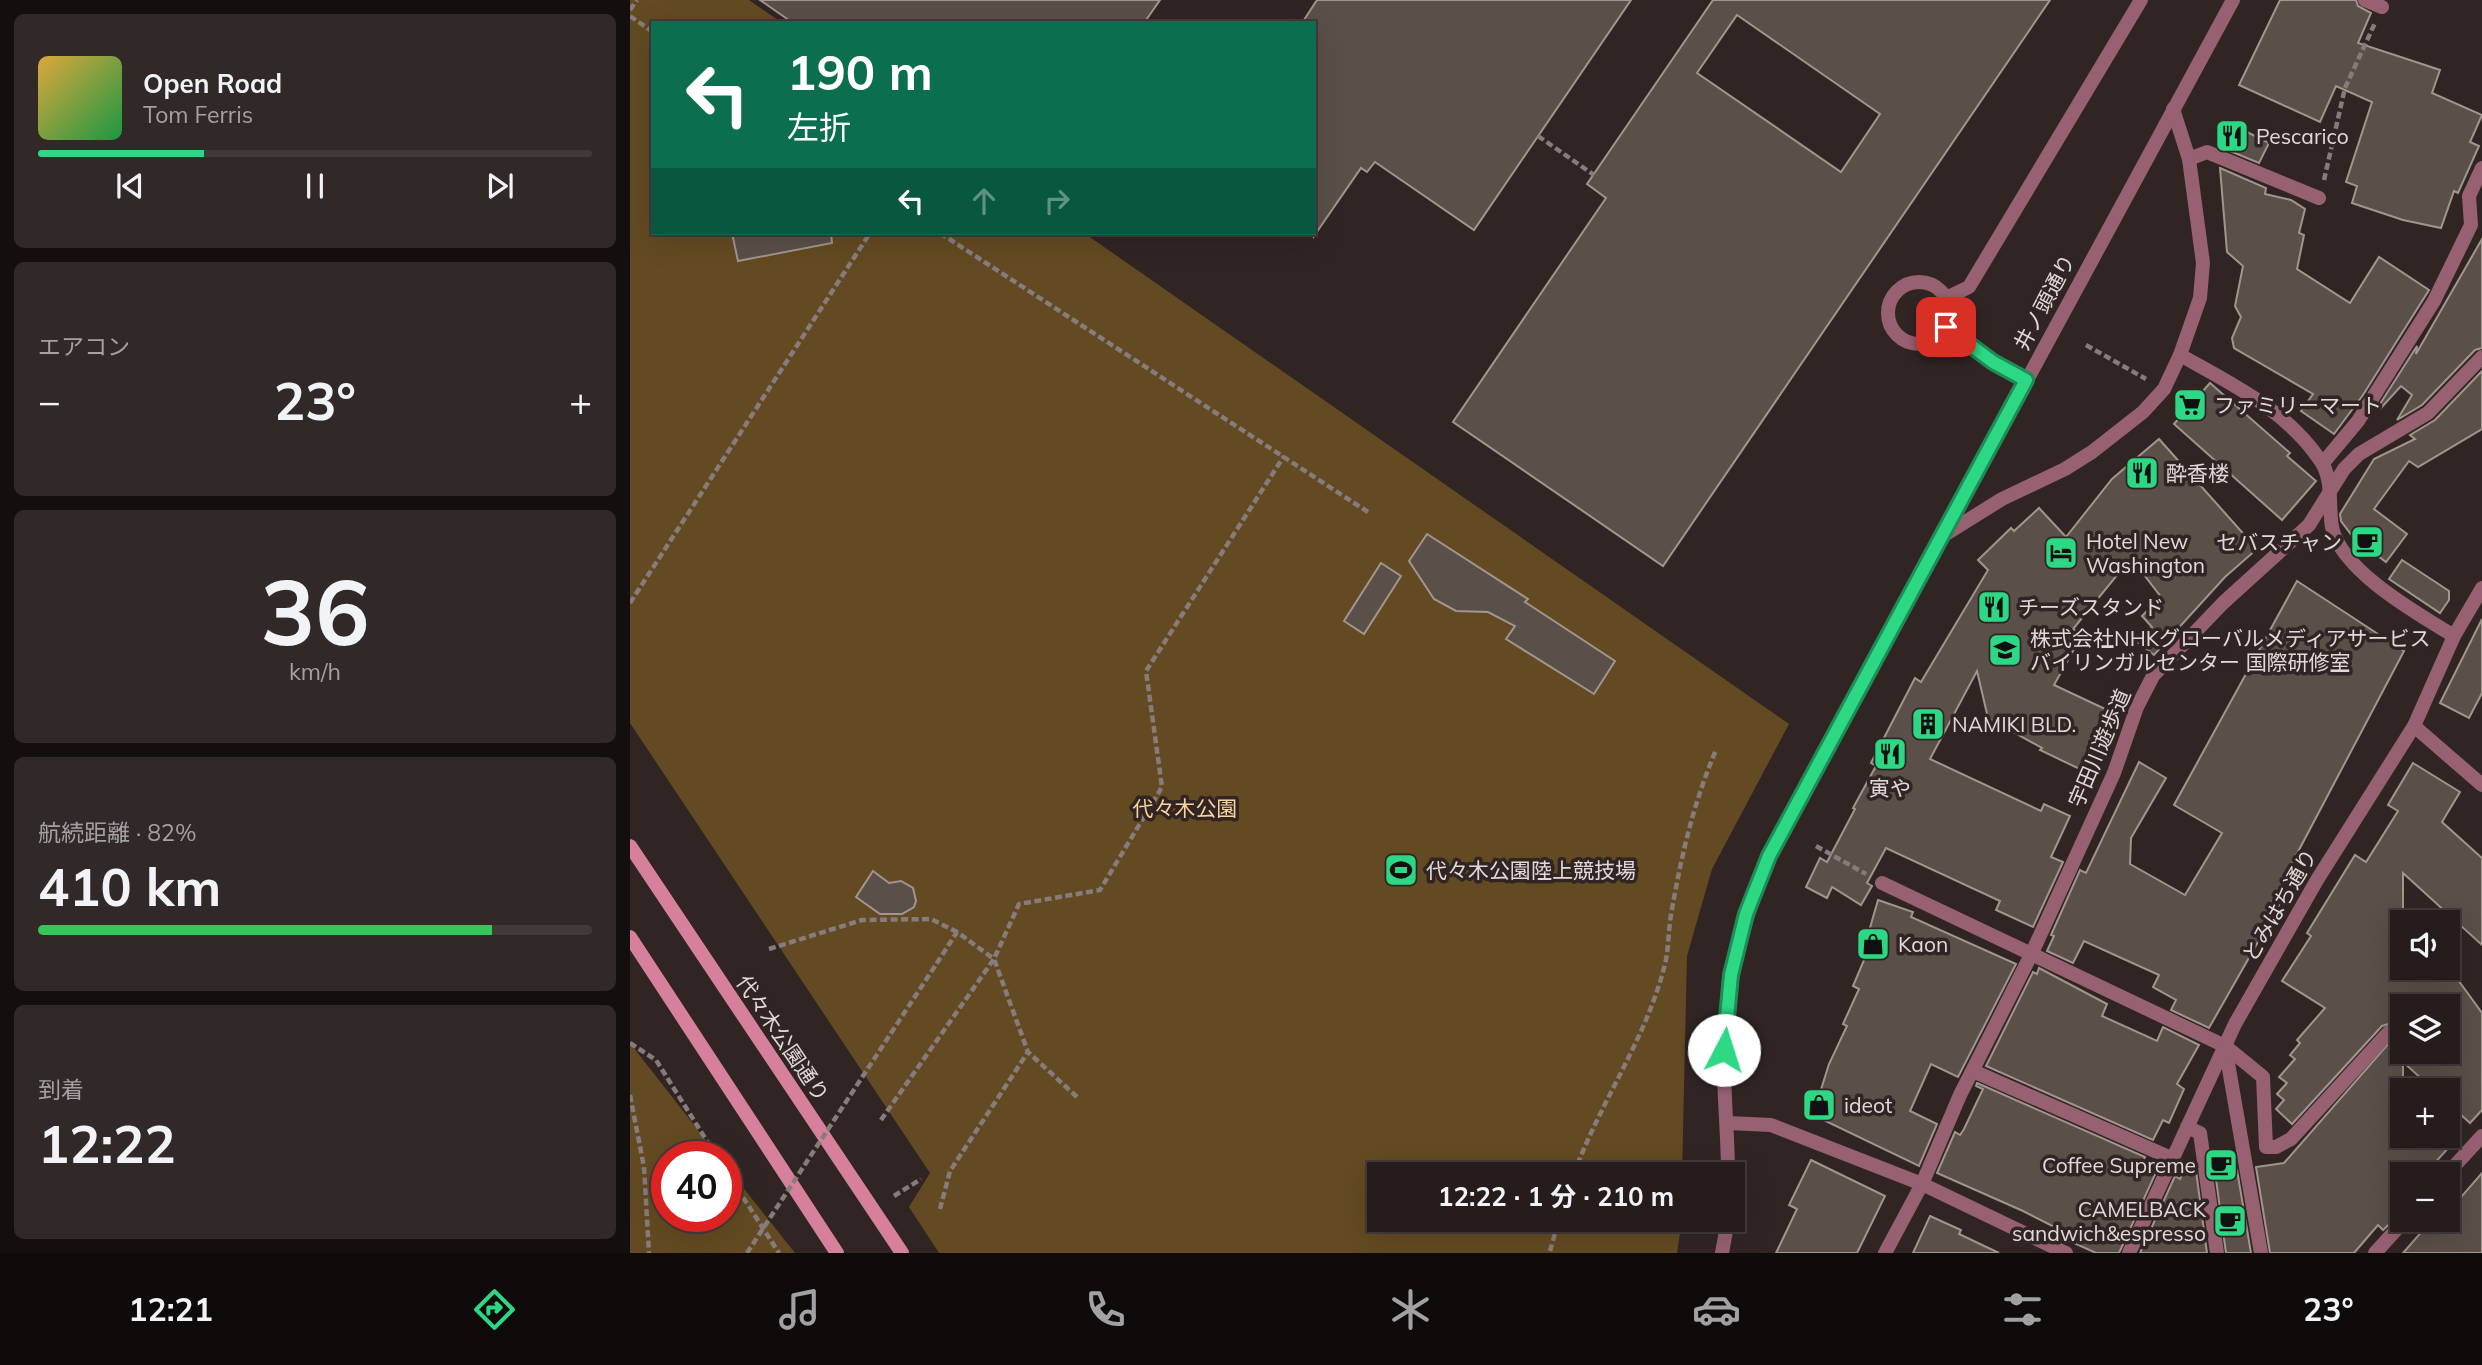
<!DOCTYPE html>
<html lang="ja">
<meta charset="utf-8">
<style>
:root{--surface:#251c1b;--page:#312928;--text:#f1f3f6;--muted:#a3a1a3;--line:#423a3a;--accent:#2cd884}
body{margin:0;font-family:Mulish,"Noto Sans JP",sans-serif;background:var(--page);color:var(--text);height:100vh;display:flex;flex-direction:column;font-size:26px;white-space:nowrap}
*{box-sizing:border-box;margin:0}
p{font-size:23px;color:var(--muted)}
.icon{flex:none;width:38px;height:38px;fill:none;stroke:currentColor;stroke-width:2;stroke-linecap:round;stroke-linejoin:round}
.map{position:relative;flex:1;overflow:hidden}
.side{display:flex;flex-direction:column;gap:14px;padding:14px;background:#140f0f;width:630px}
.side>*{flex:none}
.banner{position:absolute;left:21px;top:21px;width:665px;height:214px;border-radius:0px;box-shadow:0 7px 28px #0002,0 0 0 2px var(--line);background:#0b6e4f;color:#fff;overflow:hidden}
.tools{position:absolute;left:1760px;top:910px;display:grid;gap:14px}
.tools a{display:grid;place-items:center;width:70px;height:70px;border-radius:0px;background:var(--surface);box-shadow:0 7px 28px #0002,0 0 0 2px var(--line);font-size:35px}
.speed{position:absolute;left:21px;top:1141px;display:flex;gap:14px;font-size:35px;font-weight:700;text-align:center}
.speed>*{display:grid;place-content:center;width:91px;height:91px;border-radius:50%;background:var(--surface);box-shadow:0 7px 28px #0002,0 0 0 2px var(--line);line-height:1}
.speed .limit{border:10px solid #d22;background:#fff;color:#111}
.pin{position:absolute;display:grid;place-items:center;width:60px;height:60px;color:#fff;margin:-30px;border-radius:14px;box-shadow:0 4px 10px #0006}
.me{position:absolute;width:77px;margin:-38px;rotate:5deg;stroke-linejoin:round;filter:drop-shadow(0 0 5px #0008)}
.turn{display:flex;align-items:center;gap:24px;height:147px;padding:0 21px;font-size:32px}
.turn .icon{width:91px;height:91px;stroke-width:2.5}
.turn b{display:block;font-size:49px;line-height:60px}
.lanes{display:flex;align-items:center;height:66px;padding:0 21px;background:#0003;justify-content:center;gap:35px;direction:ltr}
.lanes .off{opacity:.35}
.big{font-size:52px;font-weight:700;line-height:1.1}
.side .tile{flex:1;display:flex;flex-direction:column;justify-content:center;gap:10px;min-width:0;padding:0 24px;border-radius:10px;background:var(--page)}
.side .dial{align-items:center;gap:0}
.dial b{font-size:91px;line-height:1}
.song{display:flex;align-items:center;gap:21px}
.cover{width:84px;height:84px;border-radius:10px;background:linear-gradient(135deg,hsl(40 70% 55%),hsl(140 70% 35%))}
.played{height:7px;border-radius:4px;background:linear-gradient(90deg,var(--accent) 30%,var(--line) 30%)}
.keys{display:flex;justify-content:space-around;direction:ltr}
.heat{display:flex;justify-content:space-between;align-items:center;font-size:38px;direction:ltr}
.charge{height:10px;border-radius:5px;background:linear-gradient(90deg,#34c759 82%,var(--line) 0)}
.trip{position:absolute;left:737px;top:1162px;width:378px;height:70px;border-radius:0px;background:var(--surface);box-shadow:0 7px 28px #0002,0 0 0 2px var(--line);font-weight:700;line-height:70px;text-align:center}
.tabs{display:flex;height:112px;justify-content:space-around;align-items:center;background:#0f0b0b;color:var(--muted)}
.tabs .icon{width:49px;height:49px}
.tabs .on{color:var(--accent)}
.tabs b{font-size:32px;color:var(--text)}
main{display:flex;flex:1;min-height:0}
.map>svg:first-child{display:block}
</style>
<main>
<section class="side">
<div class="tile">
<div class="song"><i class="cover"></i><div><b>Open Road</b><p>Tom Ferris</p></div></div>
<div class="played"></div>
<div class="keys"><svg class="icon" aria-label="previous" viewBox="0 0 24 24"><path d="M18 5L8 12l10 7zM5 5v14"/></svg><svg class="icon" aria-label="pause" viewBox="0 0 24 24"><path d="M8 5v14M16 5v14"/></svg><svg class="icon" aria-label="next" viewBox="0 0 24 24"><path d="M6 5l10 7-10 7zM19 5v14"/></svg></div>
</div>
<div class="tile"><p>エアコン</p>
<div class="heat"><a>−</a><b class="big">23°</b><a>+</a></div>
</div>
<div class="tile dial"><b>36</b><p>km/h</p></div>
<div class="tile"><p>航続距離 · 82%</p><b class="big">410 km</b><div class="charge"></div></div>
<div class="tile"><p>到着</p><b class="big">12:22</b></div>
</section>
<div class="map">
<svg width="1852" height="1253" viewBox="0 0 1852 1253">
<rect width="100%" height="100%" fill="#312524"/>
<g fill="#634a22">
<polygon points="0,0 119,0 152,23 23,23 23,233 454,233 1159,724 1082,869 1057,956 1052,1174 749,1174 749,1220 1052,1220 1047,1253 309,1253 279,1207 300,1173 0,723"/>
<polygon points="0,1043 89,1157 37,1157 37,1216 96,1216 96,1166 165,1253 0,1253"/>
</g>
<g fill="#5a4f49" stroke="#a1958d" stroke-width="2" fill-rule="evenodd">
<polygon points="130,0 530,0 514,23 163,23"/>
<polygon points="687,0 1001,0 844,230 745,162 737,172 731,168 684,236 684,23 672,23"/>
<path d="M1083,0h337l-387,566 -210,-144 153,-224 -19,-14zM1107,15l143,99 -39,58 -144,-99z"/>
<polygon points="1650,0 1726,0 1728,6 1741,13 1728,43 1810,70 1802,93 1852,115 1840,142 1849,146 1828,193 1824,191 1811,228 1773,220 1722,203 1727,186 1716,182 1742,102 1706,86 1690,122 1609,85"/>
<polygon points="1601,124 1639,143 1629,163 1590,147"/>
<polygon points="1590,168 1636,188 1635,194 1661,200 1675,209 1669,233 1674,235 1667,269 1720,303 1749,257 1799,290 1733,395 1704,434 1671,411 1683,394 1604,348 1602,338 1611,317 1605,306 1613,266 1597,252"/>
<polygon points="102,233 201,233 202,243 108,261"/>
<polygon points="1852,239 1852,348 1845,350 1792,405 1767,420 1782,395 1771,386 1750,409 1748,407 1787,346 1786,354"/>
<polygon points="1852,371 1852,429 1788,467 1779,461 1744,509 1777,534 1756,562 1723,537 1711,521 1710,514 1744,459 1785,439 1780,435 1805,420"/>
<polygon points="1580,383 1660,453 1657,456 1686,481 1652,520 1544,424"/>
<polygon points="1529,439 1627,549 1595,577 1524,655 1505,640 1522,627 1512,616 1531,597 1501,558 1443,629 1452,635 1424,685 1488,715 1460,774 1410,750 1412,748 1358,718 1347,671 1300,759 1411,811 1414,804 1440,816 1421,857 1433,862 1403,927 1366,910 1370,901 1256,848 1237,883 1242,886 1231,905 1202,887 1197,898 1176,887 1190,858 1197,862 1225,809 1223,808 1246,766 1241,763 1285,678 1291,682 1358,570 1348,560 1381,528 1384,531 1409,508 1436,537 1482,479"/>
<polygon points="797,534 898,599 895,602 985,661 964,694 876,639 885,626 858,612 826,611 804,599 779,561"/>
<polygon points="1772,560 1819,591 1819,600 1810,613 1759,579"/>
<polygon points="751,563 771,576 734,634 714,621"/>
<polygon points="1667,581 1774,651 1642,901 1649,905 1579,1028 1541,1010 1546,1000 1523,987 1529,975 1454,941 1443,963 1417,951 1424,936 1421,935 1450,870 1456,873 1509,762 1536,778 1501,838 1500,864 1555,895 1592,833 1544,805"/>
<polygon points="1852,619 1852,693 1839,718 1810,703"/>
<path d="M1783,763l47,29 -18,30 40,36v87l-79,-72v95h39l6,6v-8l34,47v97l-12,13 -22,-20v-13h-14l-31,-28v74h56l-34,38h-22v37l-20,19 -5,-5 -24,28h-84l-14,-86 28,-4 114,-130 -6,-10 -10,3 -90,98 -16,-15 8,-9 -7,-6 10,-11 -8,-6 16,-18 -5,-4 10,-12 -3,-3 28,-32 -43,-27 29,-45 -4,-3 48,-78 11,7 32,-51 -10,-6zM1773,1006h45v46h-45z"/>
<polygon points="243,871 259,883 271,881 283,888 286,901 284,907 272,914 250,914 226,897"/>
<polygon points="1248,900 1283,912 1281,917 1386,964 1328,1077 1301,1064 1280,1111 1307,1124 1289,1166 1183,1115 1199,1064 1217,1026 1213,1024 1229,989 1223,986 1237,953 1233,952"/>
<polygon points="1409,968 1477,1004 1472,1016 1527,1041 1533,1027 1569,1045 1547,1084 1554,1089 1539,1123 1533,1120 1523,1140 1356,1066 1403,972 1407,974"/>
<polygon points="1347,1083 1515,1157 1513,1161 1528,1168 1489,1253 1466,1253 1444,1243 1446,1238 1393,1211 1307,1173 1325,1132 1330,1135 1334,1129 1353,1089 1346,1086"/>
<polygon points="1181,1160 1255,1196 1227,1253 1146,1253 1167,1209 1159,1205"/>
<polygon points="1558,1161 1565,1163 1577,1253 1510,1253 1545,1176 1550,1179"/>
<polygon points="1607,1170 1621,1253 1596,1253 1585,1172"/>
<polygon points="1852,1173 1852,1253 1773,1253 1802,1220 1818,1220 1818,1212"/>
<polygon points="1300,1216 1331,1230 1329,1234 1369,1253 1283,1253"/>
</g>
<g fill="none" stroke-linecap="round" stroke-linejoin="round">
<g stroke="#867c7b" stroke-width="4.5" stroke-dasharray="7 3.5" stroke-linecap="butt">
<polyline points="0,10 7,0"/>
<polyline points="0,16 23,32"/>
<polyline points="908,136 964,175"/>
<polyline points="1694,180 1715,88 1745,23"/>
<polyline points="310,233 738,512"/>
<polyline points="1456,345 1516,379"/>
<polyline points="0,603 240,233"/>
<polyline points="1186,846 1236,874"/>
<polyline points="139,949 232,920 301,919 327,932"/>
<polyline points="0,1043 26,1060 87,1157"/>
<polyline points="0,1095 14,1167 19,1253"/>
<polyline points="447,1097 398,1052 364,959 389,904 470,890 532,787 516,671 654,456"/>
<polyline points="251,1120 364,959 327,932 305,966"/>
<polyline points="96,1171 149,1253"/>
<path d="M944,1174c25,-70 71,-133 90,-206 5,-17 4,-36 7,-53 10,-58 22,-111 45,-165"/>
<polyline points="264,1196 291,1179"/>
<polyline points="310,1209 320,1171 398,1052"/>
<polyline points="920,1251 929,1220"/>
</g>
<g stroke="#976172" stroke-width="14">
<polyline points="1735,0 1752,7"/>
<circle cx="1289" cy="313" r="31"/>
<polyline points="1316,298 1339,287 1511,0"/>
<polyline points="1316,327 1363,362 1396,380"/>
</g>
<polyline stroke="#976172" stroke-width="14" points="1255,1253 1292,1184 1330,1095 1401,955 1484,773 1507,707 1523,676 1593,603 1679,525 1714,469 1729,454 1798,413 1852,357"/>
<g stroke="#976172" stroke-width="14">
<polyline points="1559,159 1577,152 1689,198"/>
<path d="M1550,355c52,29 106,55 140,105 14,19 8,46 12,67 9,44 86,87 122,109"/>
<polyline points="1693,463 1728,421 1804,301 1841,225 1839,196 1852,168"/>
<polyline points="1311,537 1372,499 1435,469 1462,452 1513,412 1534,389 1550,355 1570,298 1573,263 1559,159 1543,109"/>
<polyline points="1252,883 1595,1046 1633,1077 1636,1147 1646,1147 1661,1139 1759,1032"/>
<polyline points="1595,1046 1631,1253"/>
<polyline points="1343,1071 1541,1158"/>
<polyline points="1098,1123 1141,1125 1292,1184 1436,1253"/>
<polyline points="1557,1127 1570,1133 1587,1253"/>
<polyline points="1817,1174 1852,1136"/>
<polyline points="1745,1253 1775,1220"/>
</g>
<g stroke="#976172" stroke-width="14">
<polyline points="1784,726 1852,785"/>
<path d="M1098,1174c0,-41 -5,-83 -4,-124 2,-69 20,-131 45,-194l464,-856"/>
<polyline points="1092,1253 1098,1220"/>
<polyline points="1499,1253 1605,1024 1687,880 1784,726 1824,636 1852,588"/>
</g>
<g stroke="#d6809c" stroke-width="14">
<polyline points="0,846 272,1253"/>
<polyline points="0,937 207,1253"/>
</g>
<polyline stroke="#867c7b" stroke-width="4.5" stroke-dasharray="7 3.5" stroke-linecap="butt" points="117,1253 305,966"/>
</g>
<g fill="none" stroke-linecap="round" stroke-linejoin="round">
<defs>
<polyline id="route" points="1094,1050 1101,975 1116,914 1139,856 1396,380 1363,362 1316,327"/>
</defs>
<use href="#route" stroke="#1d8c56" stroke-width="18"/>
<use href="#route" stroke="#2cd884" stroke-width="12"/>
</g>
<defs>
<symbol id="restaurant-square" viewBox="-11 -11 22 22"><rect x="-9" y="-9" width="18" height="18" rx="4" fill="#2cd884" stroke="#312524"/><path d="M-5-6h1v4h1v-4h1v4h1v-4h1v5L-1.5 .5V6h-2V.5L-5-1ZM5-6V6H3V1.5H1.5Q1.5-4 5-6Z" fill="#111"/></symbol>
<symbol id="supermarket-square" viewBox="-11 -11 22 22"><rect x="-9" y="-9" width="18" height="18" rx="4" fill="#2cd884" stroke="#312524"/><path d="M-6-5.5h2.5l.6 2H6L4.5 2H-2.5L-4.4-4H-6ZM-1.5 3.2a1.3 1.3 0 1 0 .1 0ZM3 3.2a1.3 1.3 0 1 0 .1 0Z" fill="#111"/></symbol>
<symbol id="cafe-square" viewBox="-11 -11 22 22"><rect x="-9" y="-9" width="18" height="18" rx="4" fill="#2cd884" stroke="#312524"/><path d="M-5.5-4.5H6V0H3Q3 3.5 0 3.5H-2.5Q-5.5 3.5-5.5 0ZM3-3.2v2h1.7v-2ZM-6 4.5H4V6H-6Z" fill="#111"/></symbol>
<symbol id="hotel-square" viewBox="-11 -11 22 22"><rect x="-9" y="-9" width="18" height="18" rx="4" fill="#2cd884" stroke="#312524"/><path d="M-6-4.5h1.5V1H6V5H4.5V3h-9V5H-6ZM-4 0a1.8 1.8 0 1 1 3.6 0ZM.5 0V-2.5h3Q6-2.5 6 0Z" fill="#111"/></symbol>
<symbol id="school-square" viewBox="-11 -11 22 22"><rect x="-9" y="-9" width="18" height="18" rx="4" fill="#2cd884" stroke="#312524"/><path d="M0-5L7-2L0 1L-7-2ZM-4 1L0 2.5L4 1V4Q0 6-4 4Z" fill="#111"/></symbol>
<symbol id="building-square" viewBox="-11 -11 22 22"><rect x="-9" y="-9" width="18" height="18" rx="4" fill="#2cd884" stroke="#312524"/><path d="M-4-6H4V6H1V3H-1V6H-4ZM-2.5-4.3h1.7v1.8h-1.7ZM.8-4.3h1.7v1.8H.8ZM-2.5-1h1.7V.8h-1.7ZM.8-1h1.7V.8H.8Z" fill="#111"/></symbol>
<symbol id="stadium-square" viewBox="-11 -11 22 22"><rect x="-9" y="-9" width="18" height="18" rx="4" fill="#2cd884" stroke="#312524"/><path d="M0-5a6.5 5 0 1 0 0 10a6.5 5 0 1 0 0-10ZM-3.5-1.8h7v3.6h-7Z" fill="#111"/></symbol>
<symbol id="shop-square" viewBox="-11 -11 22 22"><rect x="-9" y="-9" width="18" height="18" rx="4" fill="#2cd884" stroke="#312524"/><path d="M-5-2.5h2.3a2.7 3.5 0 0 1 5.4 0H5L5.5 6h-11ZM-1.5-2.5h3a1.5 2.3 0 0 0-3 0Z" fill="#111"/></symbol>
</defs>
<g fill-rule="evenodd">
<use href="#restaurant-square" x="1583" y="117" width="38" height="38"/>
<use href="#supermarket-square" x="1541" y="386" width="38" height="38"/>
<use href="#restaurant-square" x="1493" y="454" width="38" height="38"/>
<use href="#cafe-square" x="1718" y="523" width="38" height="38"/>
<use href="#hotel-square" x="1412" y="534" width="38" height="38"/>
<use href="#restaurant-square" x="1345" y="588" width="38" height="38"/>
<use href="#school-square" x="1356" y="631" width="38" height="38"/>
<use href="#building-square" x="1279" y="705" width="38" height="38"/>
<use href="#restaurant-square" x="1241" y="735" width="38" height="38"/>
<use href="#stadium-square" x="752" y="851" width="38" height="38"/>
<use href="#shop-square" x="1224" y="925" width="38" height="38"/>
<use href="#shop-square" x="1170" y="1086" width="38" height="38"/>
<use href="#cafe-square" x="1572" y="1146" width="38" height="38"/>
<use href="#cafe-square" x="1581" y="1202" width="38" height="38"/>
</g>
<g text-anchor="middle" dominant-baseline="central" stroke-width="7" stroke-linejoin="round" paint-order="stroke">
<g font-size="21" fill="#e1d9d8" stroke="#312524" text-anchor="start">
<text x="1626" y="136">Pescarico</text>
<text x="1584" y="405">ファミリーマート</text>
<text x="1536" y="473">酔香楼</text>
<text x="1456" y="541">Hotel New<tspan x="1456" dy="24">Washington</tspan></text>
<text x="1712" y="542" text-anchor="end">セバスチャン</text>
<text x="1388" y="607">チーズスタンド</text>
<text x="1400" y="638">株式会社NHKグローバルメディアサービス<tspan x="1400" dy="24">バイリンガルセンター 国際研修室</tspan></text>
<text x="1322" y="724">NAMIKI BLD.</text>
<text x="1260" y="788" text-anchor="middle">寅や</text>
<text x="796" y="870">代々木公園陸上競技場</text>
<text x="1268" y="944">Kaon</text>
<text x="1214" y="1105">ideot</text>
<text x="1566" y="1165" text-anchor="end">Coffee Supreme</text>
<text x="1576" y="1209" text-anchor="end">CAMELBACK<tspan x="1576" dy="24">sandwich&amp;espresso</tspan></text>
</g>
<g font-size="21" fill="#e1d9d8" stroke="#312524">
<text transform="translate(1414 302) rotate(-62)">井ノ頭通り</text>
<text transform="translate(1469 748) rotate(-67)">宇田川遊歩道</text>
<text transform="translate(1649 905) rotate(-60)">とみはち通り</text>
<text transform="translate(153 1038) rotate(56)">代々木公園通り</text>
</g>
<g font-size="21" fill="#f7d39d" stroke="#312524">
<text x="555" y="808">代々木公園</text>
</g>
</g>
</svg>
<div class="tools">
<a><svg class="icon" aria-label="sound" viewBox="0 0 24 24"><path d="M4 9h4l5-4v14l-5-4H4zM17 9q2 3 0 6"/></svg></a>
<a><svg class="icon" aria-label="layers" viewBox="0 0 24 24"><path d="M12 4l9 5-9 5-9-5zM3 14l9 5 9-5"/></svg></a>
<a>+</a>
<a>−</a>
</div>
<div class="speed"><div class="limit">40</div></div>
<div class="pin" style="left:1316px;top:327px;background:#d93025"><svg class="icon" aria-label="arrive" viewBox="0 0 24 24"><path d="M6 21V4h12l-3 4 3 4H6"/></svg></div>
<svg class="me" style="left:1094px;top:1050px" viewBox="-20 -20 40 40"><circle r="19" fill="#fff"/><path d="M0-13L10 11 0 6-10 11z" fill="#2cd884"/></svg>
<div class="trip">12:22 · 1 分 · 210 m</div>
<div class="banner">
<div class="turn"><svg class="icon" aria-label="left" viewBox="0 0 24 24"><path d="M17 20v-9H6M10 6l-5 5 5 5"/></svg><div><b>190 m</b>左折</div></div>
<div class="lanes"><svg class="icon" aria-label="left" viewBox="0 0 24 24"><path d="M17 20v-9H6M10 6l-5 5 5 5"/></svg><svg class="icon off" aria-label="ahead" viewBox="0 0 24 24"><path d="M12 20V5M6 11l6-6 6 6"/></svg><svg class="icon off" aria-label="right" viewBox="0 0 24 24"><path d="M7 20v-9h11M14 6l5 5-5 5"/></svg></div>
</div>
</div>
</main>
<nav class="tabs">
<b>12:21</b>
<svg class="icon on" aria-label="directions" viewBox="0 0 24 24"><path d="M12 3l9 9-9 9-9-9zM9 14v-3h6M13 9l2 2-2 2"/></svg>
<svg class="icon" aria-label="music" viewBox="0 0 24 24"><path d="M9 18V5l10-2v13"/><circle cx="6" cy="18" r="3"/><circle cx="16" cy="16" r="3"/></svg>
<svg class="icon" aria-label="phone" viewBox="0 0 24 24"><path d="M5 4h4l2 5-3 2q2 4 5 5l2-3 5 2v4C11 20 4 13 5 4z"/></svg>
<svg class="icon" aria-label="climate" viewBox="0 0 24 24"><path d="M12 3v18M4 7l16 10M4 17L20 7"/></svg>
<svg class="icon" aria-label="car" viewBox="0 0 24 24"><path d="M5 17H2v-5l4-1 3-4h7l3 4 3 1v5h-3M9 17h6M6 11h13"/><circle cx="7" cy="17" r="2"/><circle cx="17" cy="17" r="2"/></svg>
<svg class="icon" aria-label="filters" viewBox="0 0 24 24"><path d="M4 7h16M4 17h16"/><circle cx="9" cy="7" r="2"/><circle cx="15" cy="17" r="2"/></svg>
<b>23°</b>
</nav>
